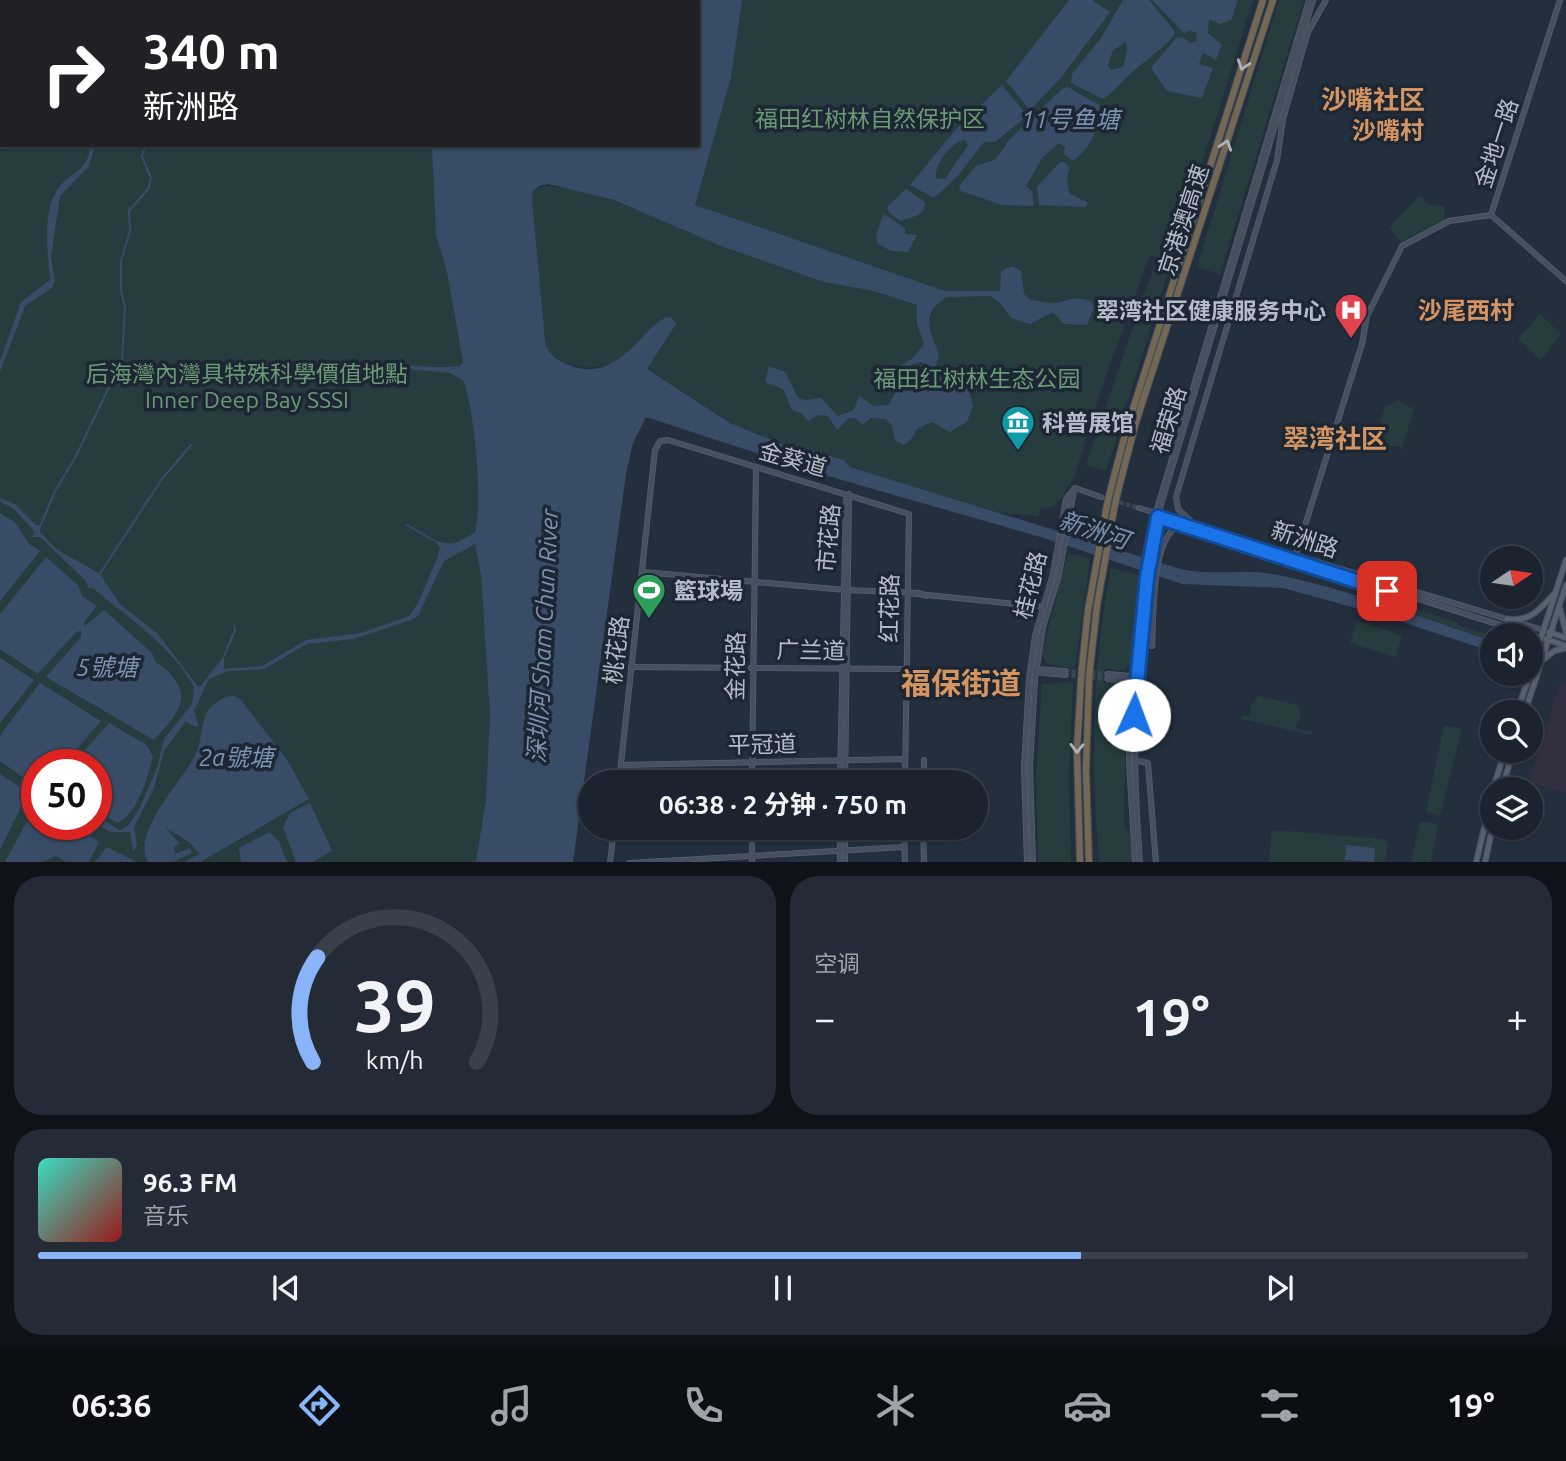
<!DOCTYPE html>
<html lang="zh">
<meta charset="utf-8">
<style>
:root{--surface:#1b232e;--page:#242b36;--text:#f1f3f6;--muted:#a0a4aa;--line:#39404a;--accent:#8ab4f8}
body{margin:0;font-family:Ubuntu,"Noto Sans SC",sans-serif;background:var(--page);color:var(--text);height:100vh;display:flex;flex-direction:column;font-size:26px;white-space:nowrap}
*{box-sizing:border-box;margin:0}
p{font-size:23px;color:var(--muted)}
.icon{flex:none;width:38px;height:38px;fill:none;stroke:currentColor;stroke-width:2;stroke-linecap:round;stroke-linejoin:round}
.map{position:relative;height:862px;overflow:hidden}
.side{display:flex;flex-direction:column;gap:14px;padding:14px;background:#0f1319;flex:1}
.side>*{flex:none}
.banner{position:absolute;left:0px;top:0px;width:700px;height:147px;box-shadow:0 2px 5px #0004,0 0 0 2px var(--line);background:#202124;color:#fff;overflow:hidden}
.needle{width:46px;rotate:77deg}
.buttons{position:absolute;left:1480px;top:546px;display:grid;gap:14px}
.buttons a{display:grid;place-items:center;width:63px;height:63px;border-radius:50%;background:var(--surface);box-shadow:0 2px 5px #0004,0 0 0 2px var(--line);font-size:35px}
.speed{position:absolute;left:21px;top:749px;display:flex;gap:14px;font-size:35px;font-weight:700;text-align:center}
.speed>*{display:grid;place-content:center;width:91px;height:91px;border-radius:50%;background:var(--surface);box-shadow:0 2px 5px #0004,0 0 0 2px var(--line);line-height:1}
.speed .limit{border:10px solid #d22;background:#fff;color:#111}
.pin{position:absolute;display:grid;place-items:center;width:60px;height:60px;color:#fff;margin:-30px;border-radius:14px;box-shadow:0 4px 10px #0006}
.me{position:absolute;width:77px;margin:-38px;rotate:2deg;stroke-linejoin:round;filter:drop-shadow(0 0 5px #0008)}
.turn{display:flex;align-items:center;gap:24px;height:147px;padding:0 28px;font-size:32px}
.turn .icon{width:91px;height:91px;stroke-width:2.5}
.turn b{display:block;font-size:49px;line-height:60px}
.big{font-size:52px;font-weight:700;line-height:1.1}
.side .widget{flex:1;display:flex;flex-direction:column;justify-content:center;gap:10px;min-width:0;padding:0 24px;border-radius:28px;background:var(--page)}
.side .dial{align-items:center;gap:0}
.dial svg{height:182px;overflow:visible;fill:none;stroke:var(--line);stroke-width:7;stroke-linecap:round;text-anchor:middle}
.dial text{fill:var(--text);stroke:none}
.song{display:flex;align-items:center;gap:21px}
.cover{width:84px;height:84px;border-radius:10px;background:linear-gradient(135deg,hsl(170 70% 55%),hsl(0 70% 35%))}
.played{height:7px;border-radius:4px;background:linear-gradient(90deg,var(--accent) 70%,var(--line) 70%)}
.keys{display:flex;justify-content:space-around;direction:ltr}
.heat{display:flex;justify-content:space-between;align-items:center;font-size:38px;direction:ltr}
.side .tiles{flex:1;display:grid;gap:14px;grid-template-columns:1fr 1fr}
.widget:last-child{grid-column:span 2}
.trip{position:absolute;left:578px;top:770px;width:410px;height:70px;border-radius:35px;background:var(--surface);box-shadow:0 2px 5px #0004,0 0 0 2px var(--line);font-weight:700;line-height:70px;text-align:center}
.tab-bar{display:flex;height:112px;justify-content:space-around;align-items:center;background:#0b0e12;color:var(--muted)}
.tab-bar .icon{width:49px;height:49px}
.tab-bar .active{color:var(--accent)}
.tab-bar b{font-size:32px;color:var(--text)}
.map>svg:first-child{display:block}
</style>
<div class="map">
<svg width="1566" height="863" viewBox="0 0 1566 863">
<rect width="100%" height="100%" fill="#242f3e"/>
<polygon fill="#32303f" points="1560,683 1566,685 1566,793 1529,782"/>
<g fill="#263c3f" fill-rule="evenodd">
<path d="M0,0h439l-437,2v143h458l56,717h-516zM37,765h59v59h-59z"/>
<path d="M577,0h676l-147,471 -20,-6 71,-208 -7,-2 -49,135 -26,85 -14,24 -10,8 -12,3v6l-40,-3 -149,-46c-10,-12 -34,-17 -49,-15l-71,-29 -83,-54 28,-45 -5,-7c-21,8 -23,21 -39,35 -25,21 -56,19 -81,3l-5,-15 -14,-150c35,-19 153,40 190,56l25,-22 -208,-79h160v-143z"/>
<polygon points="1279,0 1304,0 1220,274 1197,267"/>
<polygon points="1420,195 1429,205 1445,206 1444,220 1401,242 1389,227"/>
<polygon points="1540,314 1561,334 1541,360 1518,339"/>
<polygon points="1398,400 1410,408 1415,405 1401,451 1399,446 1385,446 1377,434 1385,407"/>
<polygon points="1068,553 1090,559 1075,668 1047,664 1042,653"/>
<path d="M1111,568l27,7 -7,87 -6,8 -20,-1 -2,14h17l7,6 -3,131 6,17 2,25h-33c-8,-98 -7,-197 12,-294z"/>
<polygon points="1370,596 1456,622 1460,626 1493,636 1493,641 1367,598"/>
<polygon points="1357,621 1402,635 1396,657 1350,643"/>
<polygon points="1073,682 1069,777 1071,862 1038,862 1036,774 1042,684"/>
<polygon points="1259,696 1297,705 1301,717 1295,728 1312,732 1311,735 1242,719 1243,715 1251,717 1250,705"/>
<polygon points="1444,725 1462,729 1440,816 1426,812"/>
<polygon points="1420,821 1438,824 1431,862 1411,862"/>
<polygon points="1275,830 1384,839 1388,844 1385,862 1269,863 1271,833"/>
</g>
<g fill="#394c67" fill-rule="evenodd">
<polygon points="0,0 71,0 2,2 2,139"/>
<path d="M405,0h337l-11,77 -36,128 250,86h55l1,-20 12,-5 8,5 3,23 5,5c7,2 15,3 22,4 12,2 20,-10 41,-1l2,5 -7,18 -23,-1 -11,-12 -23,12 -19,-6 -12,-16 -9,-6 -44,1 -13,11 -4,10 1,13 9,24 -5,17 8,5 9,-10 5,2v14l12,4 5,19 -6,16 -17,10 -18,-10 -15,7 -7,12 -7,4 -8,-5 -3,-15 -6,-6 -15,-1 -8,7 -8,-7h-6l-12,12 -9,-14 -10,-1 -10,6 -7,-8 -9,-3 -9,-21 -18,-7 4,-16 16,6 13,26 7,2 16,-2 17,18 16,-6 5,-14 15,10 14,-1 11,-18 -5,-17 19,-12 11,-14 -7,-20v-19l-43,-14 -50,-9 -103,-36 -107,-46 -65,-16 -10,2 -6,5 -1,8 13,141c3,15 10,19 24,25 53,22 78,-49 102,-48l5,7 -29,45 83,54 71,29 10,-2 33,10 6,7 327,101c33,9 68,0 101,7 73,15 144,43 215,66v11l-112,-37 -98,-27 -101,-4 -138,-46 -223,-64 -175,-57 -13,26 -7,31 -53,388h-97l10,-62 4,-86 -9,-140 -6,-30 -31,17 -26,55 -7,4 -58,19 -46,5 -43,25 -36,2 -19,8 -15,32 5,16 -8,-2 -5,-4 -22,30 -10,37 -20,39 3,19 -4,6 -3,-20h-20l-12,-7 -2,-9 24,14 8,-4 13,-21 16,-37 7,-29 28,-35 2,-17c-22,-41 -67,-70 -101,-99h-5l-2,-7 -46,-44h-8l3,-5 -22,-24 -13,-6v-4l15,6 21,21h5l-1,7 15,16 45,26 20,30 38,30 41,54 25,-32v13l38,-3 44,-26 55,-7 48,-17 9,-13 20,-47 2,-9 -7,-7c24,7 21,3 42,-7 8,-33 0,-121 -12,-153l-13,-7 -54,-5 -40,1c31,-10 71,1 104,-3l3,-4 -16,-90 -11,-37 -4,-90h266v-143zM922,362l7,6v10l-10,4 -11,-2 -2,-10 7,-6z"/>
<polygon points="1069,0 1092,0 1110,12 1060,79 1030,110 1006,81"/>
<path d="M1123,0h26l26,32 -1,4c-13,14 -28,24 -43,37 -10,9 -16,19 -28,26l-32,-16 1,-9 29,-36zM1126,42l1,9 -4,16 -12,3 -3,-5 5,-15z"/>
<polygon points="1152,0 1238,0 1231,20 1220,24 1209,19 1208,33 1222,45 1216,60 1203,53 1199,64 1213,68 1202,98 1167,91 1151,68 1176,38 1182,37 1191,43 1196,41 1197,33 1189,30 1185,34"/>
<path d="M1002,85l24,29 -1,4 -30,24h-11l-27,35 -23,21 -24,-13 47,-57zM965,140l3,5 -23,34 -9,-1c-2,-13 15,-36 29,-38z"/>
<path d="M1068,87l31,18c0,24 -7,42 -26,56l-9,-7 1,-7 -6,-4 -16,14 -17,29 6,5 2,15 -32,-1 -41,-14 -2,-5 17,-20 20,-7 13,-19 53,-51z"/>
<path d="M89,145h6l-6,21 -29,30 -9,61 4,24 -3,7 -27,18 -25,66v-11l21,-59 29,-22c-2,-27 -8,-63 6,-88 10,-19 36,-21 33,-47z"/>
<polygon points="1060,162 1064,162 1070,168 1067,177 1069,193 1088,203 1086,207 1039,205 1037,187"/>
<path d="M906,189l19,13c1,14 -14,15 -25,19l-11,-8 -2,-6z"/>
<polygon points="884,214 905,228 905,234 917,235 908,252 891,251 878,244 876,234"/>
<polygon points="0,513 15,522 29,544 40,551 0,601"/>
<path d="M46,557l32,28 4,11 15,10 -13,16 1,4 19,-16 48,43 4,10c10,4 15,11 21,20 14,20 -9,41 -23,57l-108,-63 35,-40v-6l-5,1 -38,42 -38,-25v-35z"/>
<polygon points="0,658 34,680 0,723"/>
<polygon points="40,683 101,721 63,765 37,765 37,787 0,761 0,737 3,731"/>
<path d="M232,695l8,4 46,59 23,41 -109,63h-16l16,-8 -10,-11 -25,-16 15,17 -6,2 1,8 15,-6 2,5 -19,9h-25c-18,-31 37,-82 49,-111 5,-12 4,-31 12,-42 5,-6 16,-12 23,-14z"/>
<path d="M109,723l38,22 6,12c-5,19 -16,59 -36,66l-21,-13v-45h-24z"/>
<polygon points="0,774 26,791 26,796 0,850"/>
<polygon points="37,803 37,824 74,824 99,842 89,862 66,862 56,856 42,862 5,862"/>
<polygon points="310,803 332,851 312,862 296,862 283,827 290,813"/>
<polygon points="270,832 279,842 287,862 241,862 239,848"/>
<polygon points="1346,845 1375,848 1374,862 1345,860"/>
<polygon points="107,847 137,862 95,862"/>
</g>
<g fill="none" stroke-linecap="round" stroke-linejoin="round">
<g stroke="#394c67" stroke-width="2">
<polyline points="407,525 433,540"/>
<polyline points="40,527 55,491 75,458 122,360 125,308 121,290 121,261 130,231 129,211 149,188 151,178 142,157 145,145"/>
<polyline points="99,575 162,479 191,445"/>
<polyline points="224,656 235,630 234,626"/>
</g>
<g stroke="#3a4453" stroke-width="4.5" stroke-dasharray="4.5 2" stroke-linecap="butt">
<polyline points="1101,497 1139,508"/>
<polyline points="1065,671 1108,674"/>
<polyline points="1065,675 1108,679"/>
</g>
<defs>
<g id="secondary">
<polyline points="1491,215 1560,0"/>
<polyline points="1491,215 1566,281"/>
<polyline points="1075,488 1101,497"/>
<polyline points="1139,508 1543,630"/>
<polyline points="1157,516 1541,638"/>
<polyline points="1193,523 1178,509 1176,497 1277,160 1283,119 1308,32 1326,0"/>
<polyline points="1296,554 1362,344 1367,316 1402,246 1449,221 1491,215"/>
<polyline points="643,572 846,590 919,593 926,596"/>
<polyline points="908,593 1045,607"/>
<path d="M1152,646c2,-26 -2,-114 30,-121"/>
<polyline points="631,667 906,669"/>
<polyline points="1035,669 1065,671"/>
<polyline points="1034,672 1065,675"/>
<polyline points="1108,674 1131,676"/>
<polyline points="1108,679 1131,681"/>
<polyline points="1137,685 1147,700"/>
<polyline points="1134,760 1148,763 1156,863"/>
<polyline points="621,765 905,759"/>
<polyline points="619,782 655,450 660,441 668,440 909,514 905,782"/>
<polyline points="752,782 756,467"/>
<polyline points="840,782 846,500 849,494"/>
<polyline points="845,782 849,495"/>
<polyline points="924,782 924,760"/>
<polyline points="752,828 752,863"/>
<polyline points="840,828 840,863"/>
<polyline points="845,828 845,863"/>
<polyline points="904,828 905,863"/>
<polyline points="923,828 924,863"/>
<polyline points="610,863 614,828"/>
<polyline points="629,863 904,847"/>
<polyline points="1027,863 1024,767 1029,679 1035,636 1053,574 1066,499 1075,488"/>
<polyline points="1033,863 1030,767 1035,679 1043,627 1059,575 1074,490"/>
<polyline points="1135,863 1129,760 1130,699 1148,539 1309,0"/>
<path d="M1140,863c-9,-121 -9,-244 22,-362l151,-501"/>
</g>
<g id="primary">
<polyline points="1560,609 1566,632"/>
<path d="M1507,619c24,3 33,-10 48,-26"/>
<polyline points="1506,627 1522,635"/>
<polyline points="1549,632 1566,638"/>
<polyline points="1546,639 1566,646"/>
<polyline points="1544,659 1554,651 1566,648"/>
<polyline points="1531,669 1566,560"/>
<polyline points="1517,712 1530,674"/>
<polyline points="1525,712 1566,585"/>
<polyline points="1493,789 1505,751"/>
<polyline points="1502,789 1513,751"/>
<polyline points="1476,863 1493,791"/>
<polyline points="1485,863 1493,824"/>
</g>
<g id="highway">
<polyline points="1111,488 1126,431 1263,0"/>
<polyline points="1118,491 1136,422 1273,0"/>
<polyline points="1082,667 1088,610 1107,505"/>
<polyline points="1090,668 1097,606 1114,509"/>
<polyline points="1080,863 1077,750 1081,680"/>
<polyline points="1089,863 1086,769 1089,681"/>
</g>
</defs>
<use href="#secondary" stroke="#565f6c" stroke-width="6"/>
<use href="#primary" stroke="#414a57" stroke-width="7"/>
<use href="#highway" stroke="#434c59" stroke-width="8"/>
<use href="#secondary" stroke="#465061" stroke-width="4.5"/>
<use href="#primary" stroke="#56606e" stroke-width="5"/>
<use href="#highway" stroke="#746855" stroke-width="6"/>
<defs>
<g id="highway-bridge">
<polyline points="1107,505 1111,488"/>
<polyline points="1114,509 1118,491"/>
<polyline points="1081,680 1082,667"/>
<polyline points="1089,681 1090,668"/>
</g>
</defs>
<use href="#highway-bridge" stroke="#434c59" stroke-width="8" stroke-linecap="butt"/>
<use href="#highway-bridge" stroke="#746855" stroke-width="6"/>
</g>
<defs><path id="oneway-chevron" d="M-2-3.5L2.5 0L-2 3.5" fill="none" stroke-width="1.6" stroke-linecap="round" stroke-linejoin="round" transform="scale(1.75)"/></defs>
<g stroke="#aeb4bd">
<use href="#oneway-chevron" transform="translate(1243 65) rotate(108)"/>
<use href="#oneway-chevron" transform="translate(1226 145) rotate(-72)"/>
<use href="#oneway-chevron" transform="translate(1077 748) rotate(91)"/>
</g>
<g fill="none" stroke-linecap="round" stroke-linejoin="round">
<defs>
<polyline id="route" points="1134,715 1147,577 1158,517 1387,591"/>
</defs>
<use href="#route" stroke="#114b97" stroke-width="18"/>
<use href="#route" stroke="#1a73e8" stroke-width="12"/>
</g>
<defs>
<symbol id="hospital-pin" viewBox="-11 -11 22 30"><path d="M0 17L-7.5 6A9.5 9.5 0 1 1 7.5 6Z" fill="#e0444e" stroke="#1d2633"/><path d="M-5-5h3v3.5h4V-5h3V5h-3V1.5h-4V5h-3Z" fill="#fff"/></symbol>
<symbol id="museum-pin" viewBox="-11 -11 22 30"><path d="M0 17L-7.5 6A9.5 9.5 0 1 1 7.5 6Z" fill="#0f9aa8" stroke="#1d2633"/><path d="M0-6L6-3V-2H-6V-3ZM-5-1h2V3h-2ZM-1-1h2V3h-2ZM3-1h2V3H3ZM-6 4H6V6H-6Z" fill="#fff"/></symbol>
<symbol id="stadium-pin" viewBox="-11 -11 22 30"><path d="M0 17L-7.5 6A9.5 9.5 0 1 1 7.5 6Z" fill="#2e9e5b" stroke="#1d2633"/><path d="M0-5a6.5 5 0 1 0 0 10a6.5 5 0 1 0 0-10ZM-3.5-1.8h7v3.6h-7Z" fill="#fff"/></symbol>
</defs>
<g fill-rule="evenodd">
<use href="#hospital-pin" x="1332" y="291" width="38" height="52"/>
<use href="#museum-pin" x="999" y="403" width="38" height="52"/>
<use href="#stadium-pin" x="630" y="571" width="38" height="52"/>
</g>
<g text-anchor="middle" dominant-baseline="central" stroke-width="7" stroke-linejoin="round" paint-order="stroke">
<g font-size="23" fill="#6b9a76" stroke="#1d2633">
<text x="870" y="118">福田红树林自然保护区</text>
<text x="247" y="373">后海灣內灣具特殊科學價值地點<tspan x="247" dy="26">Inner Deep Bay SSSI</tspan></text>
<text x="977" y="378">福田红树林生态公园</text>
</g>
<g font-size="23" fill="#b4bcc9" stroke="#1d2633">
<text transform="translate(1496 143) rotate(-72)">金地一路</text>
<text transform="translate(1183 220) rotate(-72)">京港澳高速</text>
<text transform="translate(1168 420) rotate(-73)">福荣路</text>
<text transform="translate(793 459) rotate(16)">金葵道</text>
<text transform="translate(828 538) rotate(-85)">市花路</text>
<text transform="translate(1305 539) rotate(18)">新洲路</text>
<text transform="translate(1030 585) rotate(-76)">桂花路</text>
<text transform="translate(889 608) rotate(-89)">红花路</text>
<text transform="translate(616 650) rotate(-83)">桃花路</text>
<text transform="translate(811 650) rotate(1)">广兰道</text>
<text transform="translate(735 666) rotate(-89)">金花路</text>
<text transform="translate(762 744) rotate(-1)">平冠道</text>
</g>
<g font-size="23" font-weight="bold" fill="#b4bcc9" stroke="#1d2633" text-anchor="start">
<text x="1326" y="310" text-anchor="end">翠湾社区健康服务中心</text>
<text x="1042" y="422">科普展馆</text>
<text x="674" y="590">籃球場</text>
</g>
<g font-size="24" font-style="italic" fill="#7c92b1" stroke="#1d2633">
<text x="1070" y="119">11号鱼塘</text>
<text transform="translate(1094 530) rotate(18)">新洲河</text>
<text transform="translate(543 636) rotate(-87)">深圳河 Sham Chun River</text>
<text x="107" y="667">5號塘</text>
<text x="236" y="757">2a號塘</text>
</g>
<g font-size="24" font-weight="bold" fill="#d59563" stroke="#1d2633">
<text x="1388" y="130">沙嘴村</text>
<text x="1466" y="310">沙尾西村</text>
</g>
<g font-size="26" font-weight="bold" fill="#d59563" stroke="#1d2633">
<text x="1373" y="99">沙嘴社区</text>
<text x="1335" y="438">翠湾社区</text>
</g>
<g font-size="30" font-weight="bold" fill="#d59563" stroke="#1d2633">
<text x="961" y="683">福保街道</text>
</g>
</g>
</svg>
<div class="buttons">
<a><svg class="needle" viewBox="-14 -14 28 28"><path d="M0-13l5 13h-10z" fill="#e53935"/><path d="M0 13l5-13h-10z" fill="#a0a4aa"/></svg></a>
<a><svg class="icon" aria-label="sound" viewBox="0 0 24 24"><path d="M4 9h4l5-4v14l-5-4H4zM17 9q2 3 0 6"/></svg></a>
<a><svg class="icon" aria-label="search" viewBox="0 0 24 24"><circle cx="10" cy="10" r="6"/><path d="M15 15l6 6"/></svg></a>
<a><svg class="icon" aria-label="layers" viewBox="0 0 24 24"><path d="M12 4l9 5-9 5-9-5zM3 14l9 5 9-5"/></svg></a>
</div>
<div class="speed"><div class="limit">50</div></div>
<div class="pin" style="left:1387px;top:591px;background:#d93025"><svg class="icon" aria-label="arrive" viewBox="0 0 24 24"><path d="M6 21V4h12l-3 4 3 4H6"/></svg></div>
<svg class="me" style="left:1134px;top:715px" viewBox="-20 -20 40 40"><circle r="19" fill="#fff"/><path d="M0-13L10 11 0 6-10 11z" fill="#1a73e8"/></svg>
<div class="trip">06:38 · 2 分钟 · 750 m</div>
<div class="banner">
<div class="turn"><svg class="icon" aria-label="right" viewBox="0 0 24 24"><path d="M7 20v-9h11M14 6l5 5-5 5"/></svg><div><b>340 m</b>新洲路</div></div>
</div>
</div>
<section class="side">
<div class="tiles">
<div class="widget dial"><svg viewBox="0 0 100 80">
<path d="M14 69A42 42 0 1 1 86 69"/>
<path d="M14 69A42 42 0 0 1 16 23" stroke="#8ab4f8"/>
<text x="50" y="56" font-size="32" font-weight="700">39</text>
<text x="50" y="72" font-size="11">km/h</text>
</svg></div>
<div class="widget"><p>空调</p>
<div class="heat"><a>−</a><b class="big">19°</b><a>+</a></div>
</div>
<div class="widget">
<div class="song"><i class="cover"></i><div><b>96.3 FM</b><p>音乐</p></div></div>
<div class="played"></div>
<div class="keys"><svg class="icon" aria-label="previous" viewBox="0 0 24 24"><path d="M18 5L8 12l10 7zM5 5v14"/></svg><svg class="icon" aria-label="pause" viewBox="0 0 24 24"><path d="M8 5v14M16 5v14"/></svg><svg class="icon" aria-label="next" viewBox="0 0 24 24"><path d="M6 5l10 7-10 7zM19 5v14"/></svg></div>
</div>
</div>
</section>
<nav class="tab-bar">
<b>06:36</b>
<svg class="icon active" aria-label="directions" viewBox="0 0 24 24"><path d="M12 3l9 9-9 9-9-9zM9 14v-3h6M13 9l2 2-2 2"/></svg>
<svg class="icon" aria-label="music" viewBox="0 0 24 24"><path d="M9 18V5l10-2v13"/><circle cx="6" cy="18" r="3"/><circle cx="16" cy="16" r="3"/></svg>
<svg class="icon" aria-label="phone" viewBox="0 0 24 24"><path d="M5 4h4l2 5-3 2q2 4 5 5l2-3 5 2v4C11 20 4 13 5 4z"/></svg>
<svg class="icon" aria-label="climate" viewBox="0 0 24 24"><path d="M12 3v18M4 7l16 10M4 17L20 7"/></svg>
<svg class="icon" aria-label="car" viewBox="0 0 24 24"><path d="M5 17H2v-5l4-1 3-4h7l3 4 3 1v5h-3M9 17h6M6 11h13"/><circle cx="7" cy="17" r="2"/><circle cx="17" cy="17" r="2"/></svg>
<svg class="icon" aria-label="filters" viewBox="0 0 24 24"><path d="M4 7h16M4 17h16"/><circle cx="9" cy="7" r="2"/><circle cx="15" cy="17" r="2"/></svg>
<b>19°</b>
</nav>
